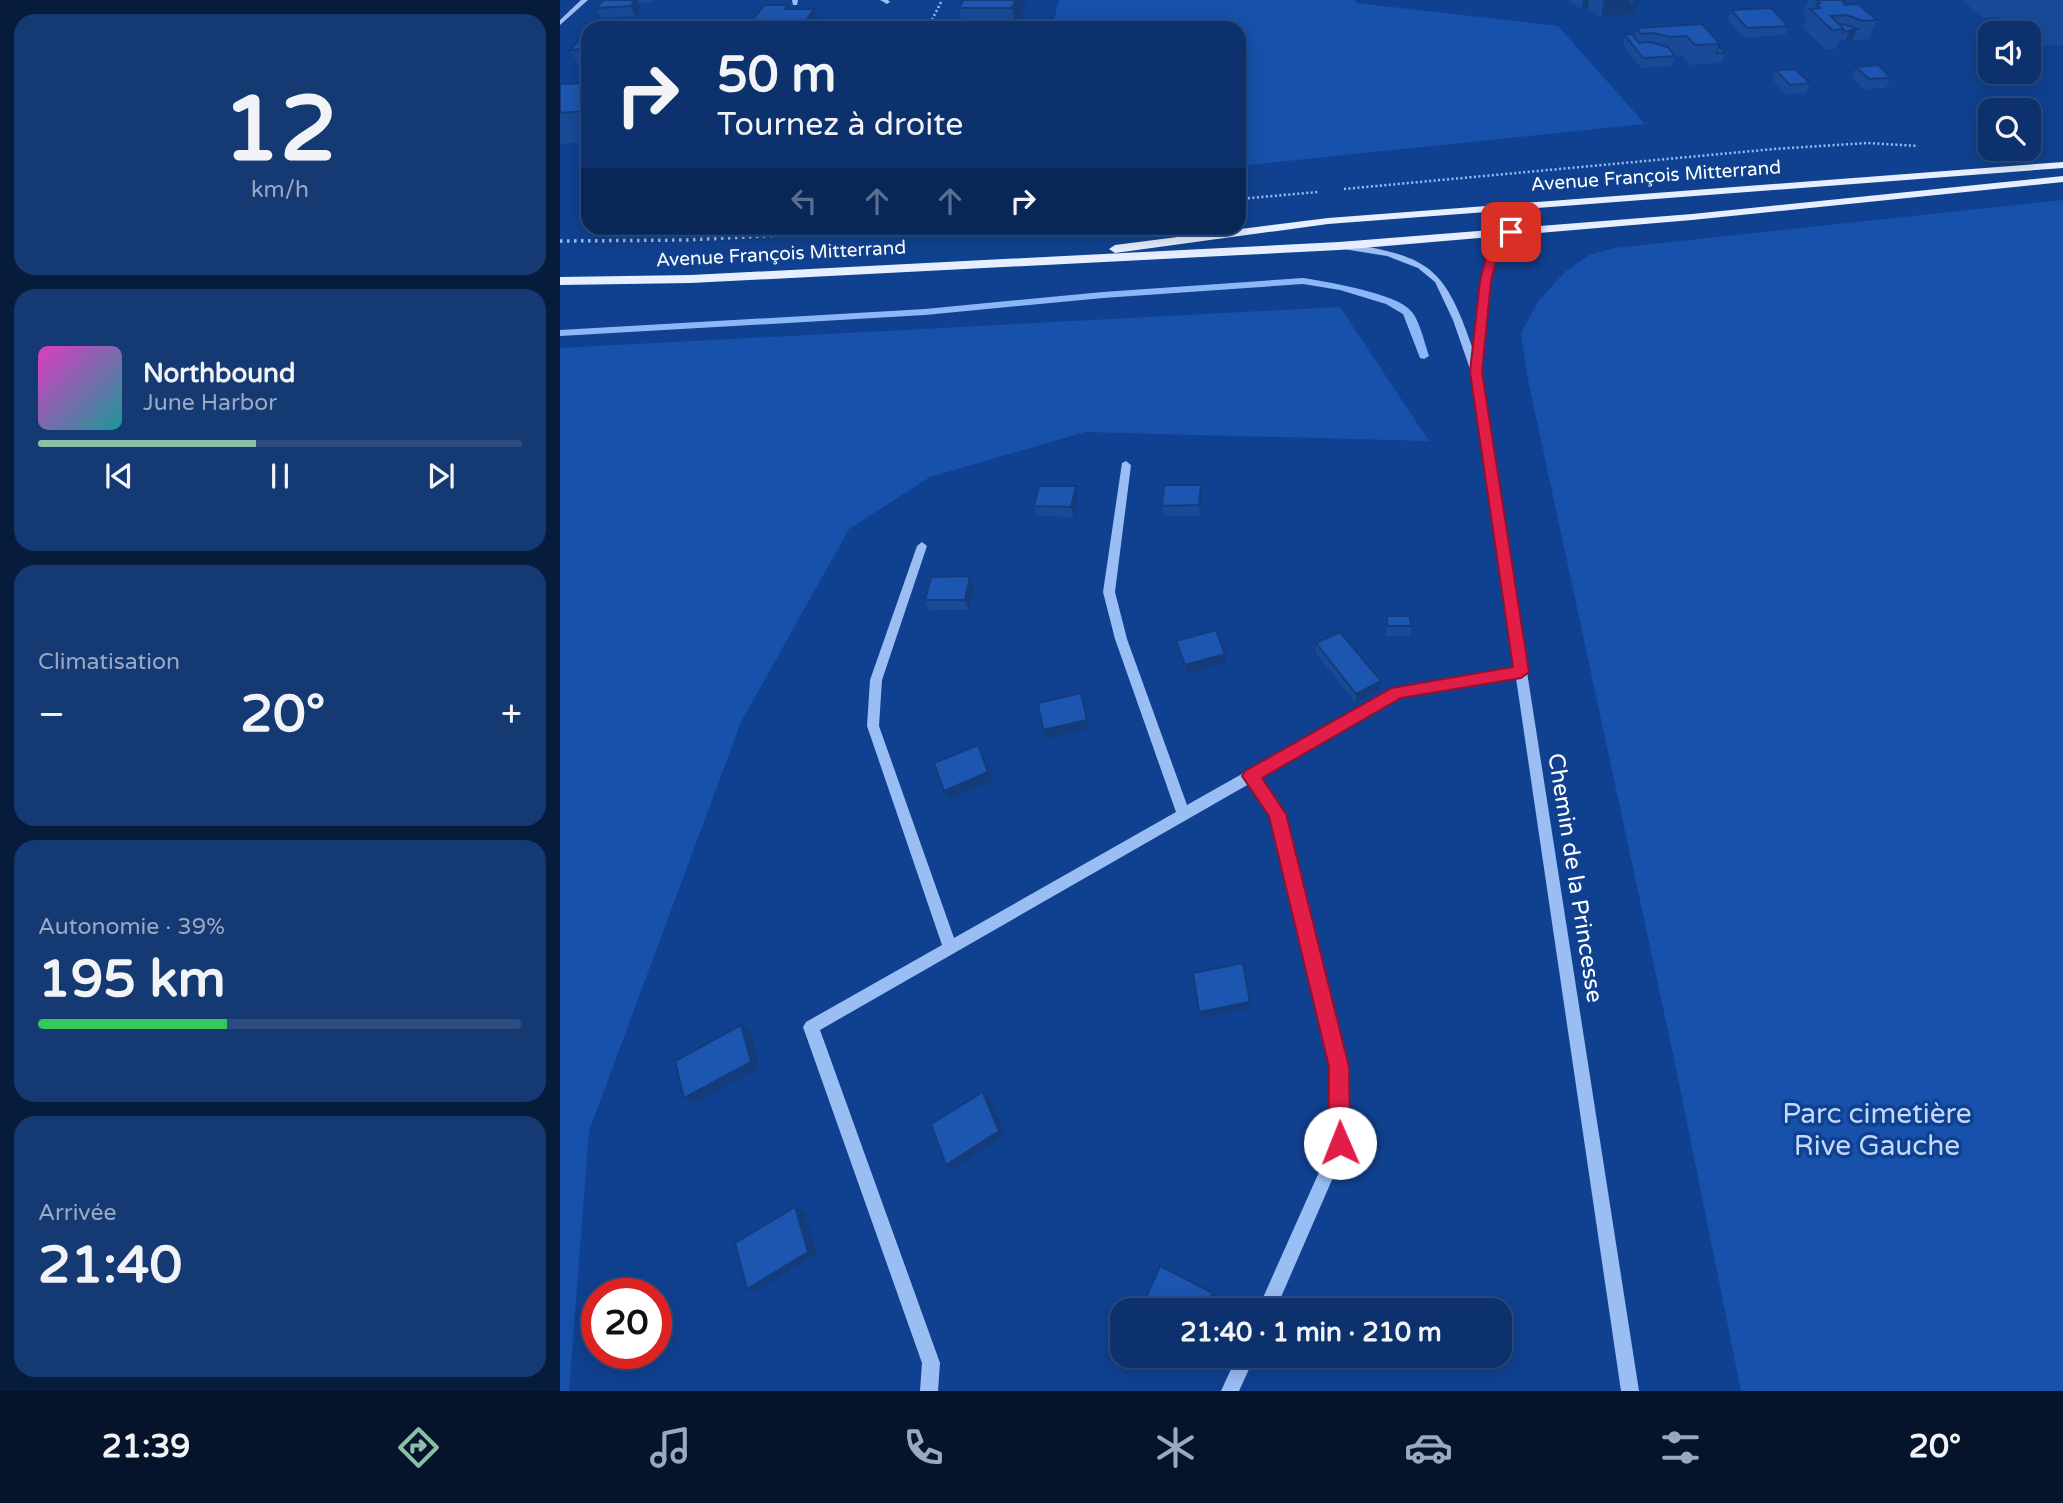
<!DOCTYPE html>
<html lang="fr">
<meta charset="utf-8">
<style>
:root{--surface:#0c316c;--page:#153972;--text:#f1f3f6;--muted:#9aa9c2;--line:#2c4c7f;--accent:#8abfa5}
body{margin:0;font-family:"Varela Round",sans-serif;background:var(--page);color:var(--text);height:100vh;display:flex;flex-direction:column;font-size:26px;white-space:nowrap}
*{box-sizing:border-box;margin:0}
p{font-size:23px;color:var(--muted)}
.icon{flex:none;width:38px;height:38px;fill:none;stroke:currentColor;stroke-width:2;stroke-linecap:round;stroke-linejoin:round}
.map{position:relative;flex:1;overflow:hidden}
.drawer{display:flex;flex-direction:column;gap:14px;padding:14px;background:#071b3b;width:560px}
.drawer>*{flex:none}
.hud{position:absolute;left:21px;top:21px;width:665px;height:214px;border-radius:21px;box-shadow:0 4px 18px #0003,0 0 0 2px var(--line);background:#0c316c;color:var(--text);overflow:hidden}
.tools{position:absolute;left:1418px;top:21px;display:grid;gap:14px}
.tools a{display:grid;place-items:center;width:63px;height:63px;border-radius:14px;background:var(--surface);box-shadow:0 4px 18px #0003,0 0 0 2px var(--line);font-size:35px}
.speed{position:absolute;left:21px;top:1278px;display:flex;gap:14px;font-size:35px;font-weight:700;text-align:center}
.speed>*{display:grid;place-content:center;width:91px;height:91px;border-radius:50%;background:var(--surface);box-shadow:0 4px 18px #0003,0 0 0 2px var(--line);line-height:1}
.speed .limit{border:10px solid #d22;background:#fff;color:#111}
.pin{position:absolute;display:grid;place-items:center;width:60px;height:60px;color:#fff;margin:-30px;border-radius:14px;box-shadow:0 4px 10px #0006}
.me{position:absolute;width:77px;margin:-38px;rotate:359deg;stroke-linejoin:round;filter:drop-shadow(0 0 5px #0008)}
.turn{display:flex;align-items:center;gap:24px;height:147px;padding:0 21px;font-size:32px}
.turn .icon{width:91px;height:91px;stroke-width:2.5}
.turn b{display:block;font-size:49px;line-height:60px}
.lanes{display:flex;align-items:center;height:66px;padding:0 21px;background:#0003;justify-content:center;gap:35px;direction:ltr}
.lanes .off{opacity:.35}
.big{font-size:52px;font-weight:800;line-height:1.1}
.drawer .widget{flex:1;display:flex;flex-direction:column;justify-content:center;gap:10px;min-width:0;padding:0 24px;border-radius:21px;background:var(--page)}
.drawer .dial{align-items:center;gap:0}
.dial b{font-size:91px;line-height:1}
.song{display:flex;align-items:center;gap:21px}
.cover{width:84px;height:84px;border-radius:10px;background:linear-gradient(135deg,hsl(310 70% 55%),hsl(180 70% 35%))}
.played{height:7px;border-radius:4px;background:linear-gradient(90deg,var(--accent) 45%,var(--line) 45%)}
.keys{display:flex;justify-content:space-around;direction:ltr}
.heat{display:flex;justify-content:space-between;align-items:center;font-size:38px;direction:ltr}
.charge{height:10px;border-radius:5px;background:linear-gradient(90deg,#34c759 39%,var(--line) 0)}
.trip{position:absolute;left:550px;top:1298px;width:402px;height:70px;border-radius:21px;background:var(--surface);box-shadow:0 4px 18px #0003,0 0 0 2px var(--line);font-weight:800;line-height:70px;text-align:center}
.tabs{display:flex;height:112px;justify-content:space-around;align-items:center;background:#05142b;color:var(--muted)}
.tabs .icon{width:49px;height:49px}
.tabs .active{color:var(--accent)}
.tabs b{font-size:32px;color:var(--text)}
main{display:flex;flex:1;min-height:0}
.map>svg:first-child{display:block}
</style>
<main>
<section class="drawer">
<div class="widget dial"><b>12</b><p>km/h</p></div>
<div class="widget">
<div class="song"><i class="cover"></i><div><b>Northbound</b><p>June Harbor</p></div></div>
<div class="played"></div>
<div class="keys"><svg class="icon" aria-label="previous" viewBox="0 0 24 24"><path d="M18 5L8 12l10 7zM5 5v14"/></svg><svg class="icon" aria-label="pause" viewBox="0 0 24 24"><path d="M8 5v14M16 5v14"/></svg><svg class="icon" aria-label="next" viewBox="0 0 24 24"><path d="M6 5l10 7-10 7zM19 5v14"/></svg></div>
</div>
<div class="widget"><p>Climatisation</p>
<div class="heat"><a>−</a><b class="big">20°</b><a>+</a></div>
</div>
<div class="widget"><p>Autonomie · 39%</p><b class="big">195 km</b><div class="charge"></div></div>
<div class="widget"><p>Arrivée</p><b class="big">21:40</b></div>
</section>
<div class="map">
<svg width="1503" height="1391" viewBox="0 0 1503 1391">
<rect width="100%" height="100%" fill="#104190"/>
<g fill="#1751ab">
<polygon points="499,0 795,0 796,3 998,26 1085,124 679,166 679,28 492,28"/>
<polygon points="1503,200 1503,1391 1181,1391 1116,1068 967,375 961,333 979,300 1005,272 1029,255 1055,248"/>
<polygon points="780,307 869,441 525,432 370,477 289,529 181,722 29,1131 9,1391 0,1391 0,348"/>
</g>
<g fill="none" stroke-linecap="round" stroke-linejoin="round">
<path fill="#8cb7f7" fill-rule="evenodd" d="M743,278c24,4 93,15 108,33 8,8 14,33 18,45l-5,3 -4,-1 -17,-44 -17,-10 -46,-14 -37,-6 -200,14 -178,17 -365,21v-6l365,-21 178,-17z"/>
<g stroke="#9abdf3" stroke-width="2.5" stroke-dasharray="2 2.5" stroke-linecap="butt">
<polyline points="257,26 279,26 277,28"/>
<polyline points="368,28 382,0"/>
<polyline points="784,189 1214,149 1307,143 1358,146"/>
<polyline points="679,199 758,192"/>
</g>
<polyline stroke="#9abdf3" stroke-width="3.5" stroke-dasharray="2.5 4.5" stroke-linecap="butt" points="0,241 128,240 355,228"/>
<g fill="#9abdf3" fill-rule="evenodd">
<polygon points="21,0 28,0 0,25 0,20"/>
<polygon points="232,0 238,0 237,5 233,5"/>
<polygon points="320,0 328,0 330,2 327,4"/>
<path d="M948,230l7,2 -19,22 -7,27 -9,89 159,1021h-18l-105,-713 -116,19 -141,81 25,36 63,253 1,76 -73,168h-18l75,-168 -1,-76 -60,-251 -22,-32 -429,246 120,333 -2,28h-18l2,-28 -119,-336 3,-5 136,-77 -75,-219 3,-46 47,-134 5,-4 5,4 -45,134 -3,46 75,212 222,-126 -61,-173 -12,-47 19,-129 4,-2 5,4 -16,127 12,47 60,166 207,-117 121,-20 -44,-296 -18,-52 -18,-38 -17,-14 -31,-12 -44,-7 -4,-3 4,-3c89,13 102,25 131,109l7,-71 7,-27z"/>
<polygon points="677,1356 695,1356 679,1391 661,1391"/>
</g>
<g fill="#e6eeff" fill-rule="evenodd">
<polygon points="1503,162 1503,168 768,224 555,253 549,249 555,245 768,218"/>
<polygon points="1503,176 1503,182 1132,220 779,250 131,283 0,285 0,277 131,275 779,242 1132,214"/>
</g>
</g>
<g fill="#194a97">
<polygon points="43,0 94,0 91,3 79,3 81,8 75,16 41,18 36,8"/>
<polygon points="467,0 456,27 404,27 399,8"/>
<polygon points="1009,0 1072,0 1077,3 1074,13 1041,18 1028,8 1022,9 1009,1"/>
<polygon points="1248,0 1285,0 1287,2 1286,5 1317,20 1309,39 1295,40 1293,39 1279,41 1276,49 1265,49 1243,28 1247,16 1243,12"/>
<polygon points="1401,0 1503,0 1503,45 1476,47 1468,41 1468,33 1459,33 1438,17 1424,18"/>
<polygon points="1171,10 1228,26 1225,35 1184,38 1168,20"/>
<polygon points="1142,24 1160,44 1159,46 1165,53 1162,63 1130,65 1122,55 1115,56 1112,66 1081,68 1063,45 1065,35 1074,37 1077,28"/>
<polygon points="28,30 28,69 21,69 10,50"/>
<polygon points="1296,67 1331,78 1326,88 1304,89 1292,77"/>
<polygon points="1216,70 1250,83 1246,93 1227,95 1213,80"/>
<polygon points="28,83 28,142 0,144 0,84"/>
<polygon points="516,486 518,497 514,517 477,516 474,506"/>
<polygon points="642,496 640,516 604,516 602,506"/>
<polygon points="414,587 409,610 369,610 365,600"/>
<polygon points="827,616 851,626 850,636 826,636"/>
<polygon points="616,641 666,663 627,674 618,650"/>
<polygon points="756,643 820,690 796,703 756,653"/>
</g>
<g fill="#143c7b">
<polygon points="75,0 77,0 81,8 75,16 71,6"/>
<polygon points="456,0 467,0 456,27 452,8"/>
<polygon points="1023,0 1029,0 1028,8 1022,9"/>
<polygon points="1044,0 1070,0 1077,3 1074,13 1041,18"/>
<polygon points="254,9 261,28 241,28"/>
<polygon points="1297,29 1293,39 1285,41 1289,31"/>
<polygon points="641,485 642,496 640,516 639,505"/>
<polygon points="516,486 518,497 514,517 511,507"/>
<polygon points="410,576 414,587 409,610 405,600"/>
<polygon points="665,654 666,663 627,674 625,665"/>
<polygon points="821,681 820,690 796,703 796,694"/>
<polygon points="521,693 530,729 487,739 483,730"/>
<polygon points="418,745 433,781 389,799 384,791"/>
<polygon points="690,1002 691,1008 641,1018 639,1012"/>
<polygon points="181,1025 190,1031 200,1068 135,1103 124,1098"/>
<polygon points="423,1092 429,1097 445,1135 393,1169 386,1165"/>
<polygon points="235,1207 244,1211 257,1254 198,1291 187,1289"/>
<polygon points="653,1293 655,1295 649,1311 646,1311"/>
</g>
<g fill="#1d56b0" stroke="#143c7b" stroke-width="2">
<polygon points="43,0 75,0 71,6 36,8"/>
<polygon points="403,0 456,0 452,8 399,8"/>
<polygon points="1070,0 1072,0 1077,3 1069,4"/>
<polygon points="1257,0 1285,0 1287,2 1283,2 1285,5 1298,4 1317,20 1303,21 1287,15 1271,16 1284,29 1272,30 1250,9 1260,8 1256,4 1260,3"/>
<polygon points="204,5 228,5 225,9 254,9 241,28 187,28"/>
<polygon points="1211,8 1228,26 1187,28 1171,10"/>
<polygon points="77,24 74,28 30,28 33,25"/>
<polygon points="1142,24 1160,44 1135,45 1127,36 1110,37 1093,33 1081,34 1077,28"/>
<polygon points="1279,24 1283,24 1297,29 1283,32 1284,29"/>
<polygon points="28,30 28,49 10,50"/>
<polygon points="1072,34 1079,43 1090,42 1108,47 1115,56 1083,58 1065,35"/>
<polygon points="1159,46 1165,53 1157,53"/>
<polygon points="1318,65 1331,78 1309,79 1296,67"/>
<polygon points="1235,69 1250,83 1230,85 1216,70"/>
<polygon points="28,83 28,111 0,113 0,84"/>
<polygon points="604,485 641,485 639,505 602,506"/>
<polygon points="479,486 516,486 511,507 474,506"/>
<polygon points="410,576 405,600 365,600 371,577"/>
<polygon points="827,616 850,616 851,626 827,626"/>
<polygon points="656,630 665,654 625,665 616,641"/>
<polygon points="780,632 821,681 796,694 756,643"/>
<polygon points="521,693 527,720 483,730 478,703"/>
<polygon points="418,745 428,772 384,791 374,763"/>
<polygon points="683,963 690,1002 639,1012 633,973"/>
<polygon points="181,1025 191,1062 124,1098 115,1061"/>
<polygon points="423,1092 439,1131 386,1165 371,1124"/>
<polygon points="235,1207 248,1252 187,1289 175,1243"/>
<polygon points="600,1266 653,1293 646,1311 580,1311"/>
</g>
<polygon fill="#e11d48" stroke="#92132f" stroke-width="2" points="947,230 956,232 938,254 931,281 922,372 969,672 961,678 841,698 702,778 726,814 789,1067 790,1143 787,1151 780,1154 772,1151 769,1143 769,1067 763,1042 709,816 682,776 685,771 832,688 953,667 910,372 920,281 927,254"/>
<g text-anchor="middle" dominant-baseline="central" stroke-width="7" stroke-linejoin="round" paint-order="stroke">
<g font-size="19" fill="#fff" stroke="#104190">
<text transform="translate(1096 176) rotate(-4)">Avenue François Mitterrand</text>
<text transform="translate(221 254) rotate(-3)">Avenue François Mitterrand</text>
</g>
<g font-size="23" fill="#fff" stroke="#104190">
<text transform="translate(1015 878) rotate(81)">Chemin de la Princesse</text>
</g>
<g font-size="28" fill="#c2d9fd" stroke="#104190">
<text x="1317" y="1114">Parc cimetière<tspan x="1317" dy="32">Rive Gauche</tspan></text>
</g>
</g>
</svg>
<div class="tools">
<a><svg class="icon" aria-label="sound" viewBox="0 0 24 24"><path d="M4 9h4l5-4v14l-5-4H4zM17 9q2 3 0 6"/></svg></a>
<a><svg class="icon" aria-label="search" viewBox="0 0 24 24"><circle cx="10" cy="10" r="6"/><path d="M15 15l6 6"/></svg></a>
</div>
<div class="speed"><div class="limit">20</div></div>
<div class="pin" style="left:951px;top:232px;background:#d93025"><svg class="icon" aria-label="arrive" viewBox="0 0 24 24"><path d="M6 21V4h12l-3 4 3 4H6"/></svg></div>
<svg class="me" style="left:780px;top:1143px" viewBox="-20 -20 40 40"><circle r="19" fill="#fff"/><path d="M0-13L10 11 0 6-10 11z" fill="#e11d48"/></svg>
<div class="trip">21:40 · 1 min · 210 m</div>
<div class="hud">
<div class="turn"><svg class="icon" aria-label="right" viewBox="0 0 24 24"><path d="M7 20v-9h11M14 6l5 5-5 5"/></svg><div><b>50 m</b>Tournez à droite</div></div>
<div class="lanes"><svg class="icon off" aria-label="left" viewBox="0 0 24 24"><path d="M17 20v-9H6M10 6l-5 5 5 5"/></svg><svg class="icon off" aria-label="ahead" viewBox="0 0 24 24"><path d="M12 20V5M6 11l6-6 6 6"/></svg><svg class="icon off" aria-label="ahead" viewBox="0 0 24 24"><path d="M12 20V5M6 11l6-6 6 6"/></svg><svg class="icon" aria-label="right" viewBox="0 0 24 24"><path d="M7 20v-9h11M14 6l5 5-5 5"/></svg></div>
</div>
</div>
</main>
<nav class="tabs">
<b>21:39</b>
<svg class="icon active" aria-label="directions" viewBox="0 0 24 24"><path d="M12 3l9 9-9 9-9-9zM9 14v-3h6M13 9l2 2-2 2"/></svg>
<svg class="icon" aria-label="music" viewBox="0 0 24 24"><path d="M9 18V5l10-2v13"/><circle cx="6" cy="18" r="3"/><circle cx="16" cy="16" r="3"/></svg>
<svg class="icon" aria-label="phone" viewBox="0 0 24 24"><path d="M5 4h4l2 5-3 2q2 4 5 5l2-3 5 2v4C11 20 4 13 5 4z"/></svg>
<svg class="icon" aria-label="climate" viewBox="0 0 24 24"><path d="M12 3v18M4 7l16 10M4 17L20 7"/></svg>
<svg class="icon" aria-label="car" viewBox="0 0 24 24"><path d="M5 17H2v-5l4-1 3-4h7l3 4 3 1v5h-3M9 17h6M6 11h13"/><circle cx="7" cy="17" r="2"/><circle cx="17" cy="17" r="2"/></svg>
<svg class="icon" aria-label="filters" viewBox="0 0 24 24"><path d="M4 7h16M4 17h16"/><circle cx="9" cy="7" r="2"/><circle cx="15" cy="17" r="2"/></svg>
<b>20°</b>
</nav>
